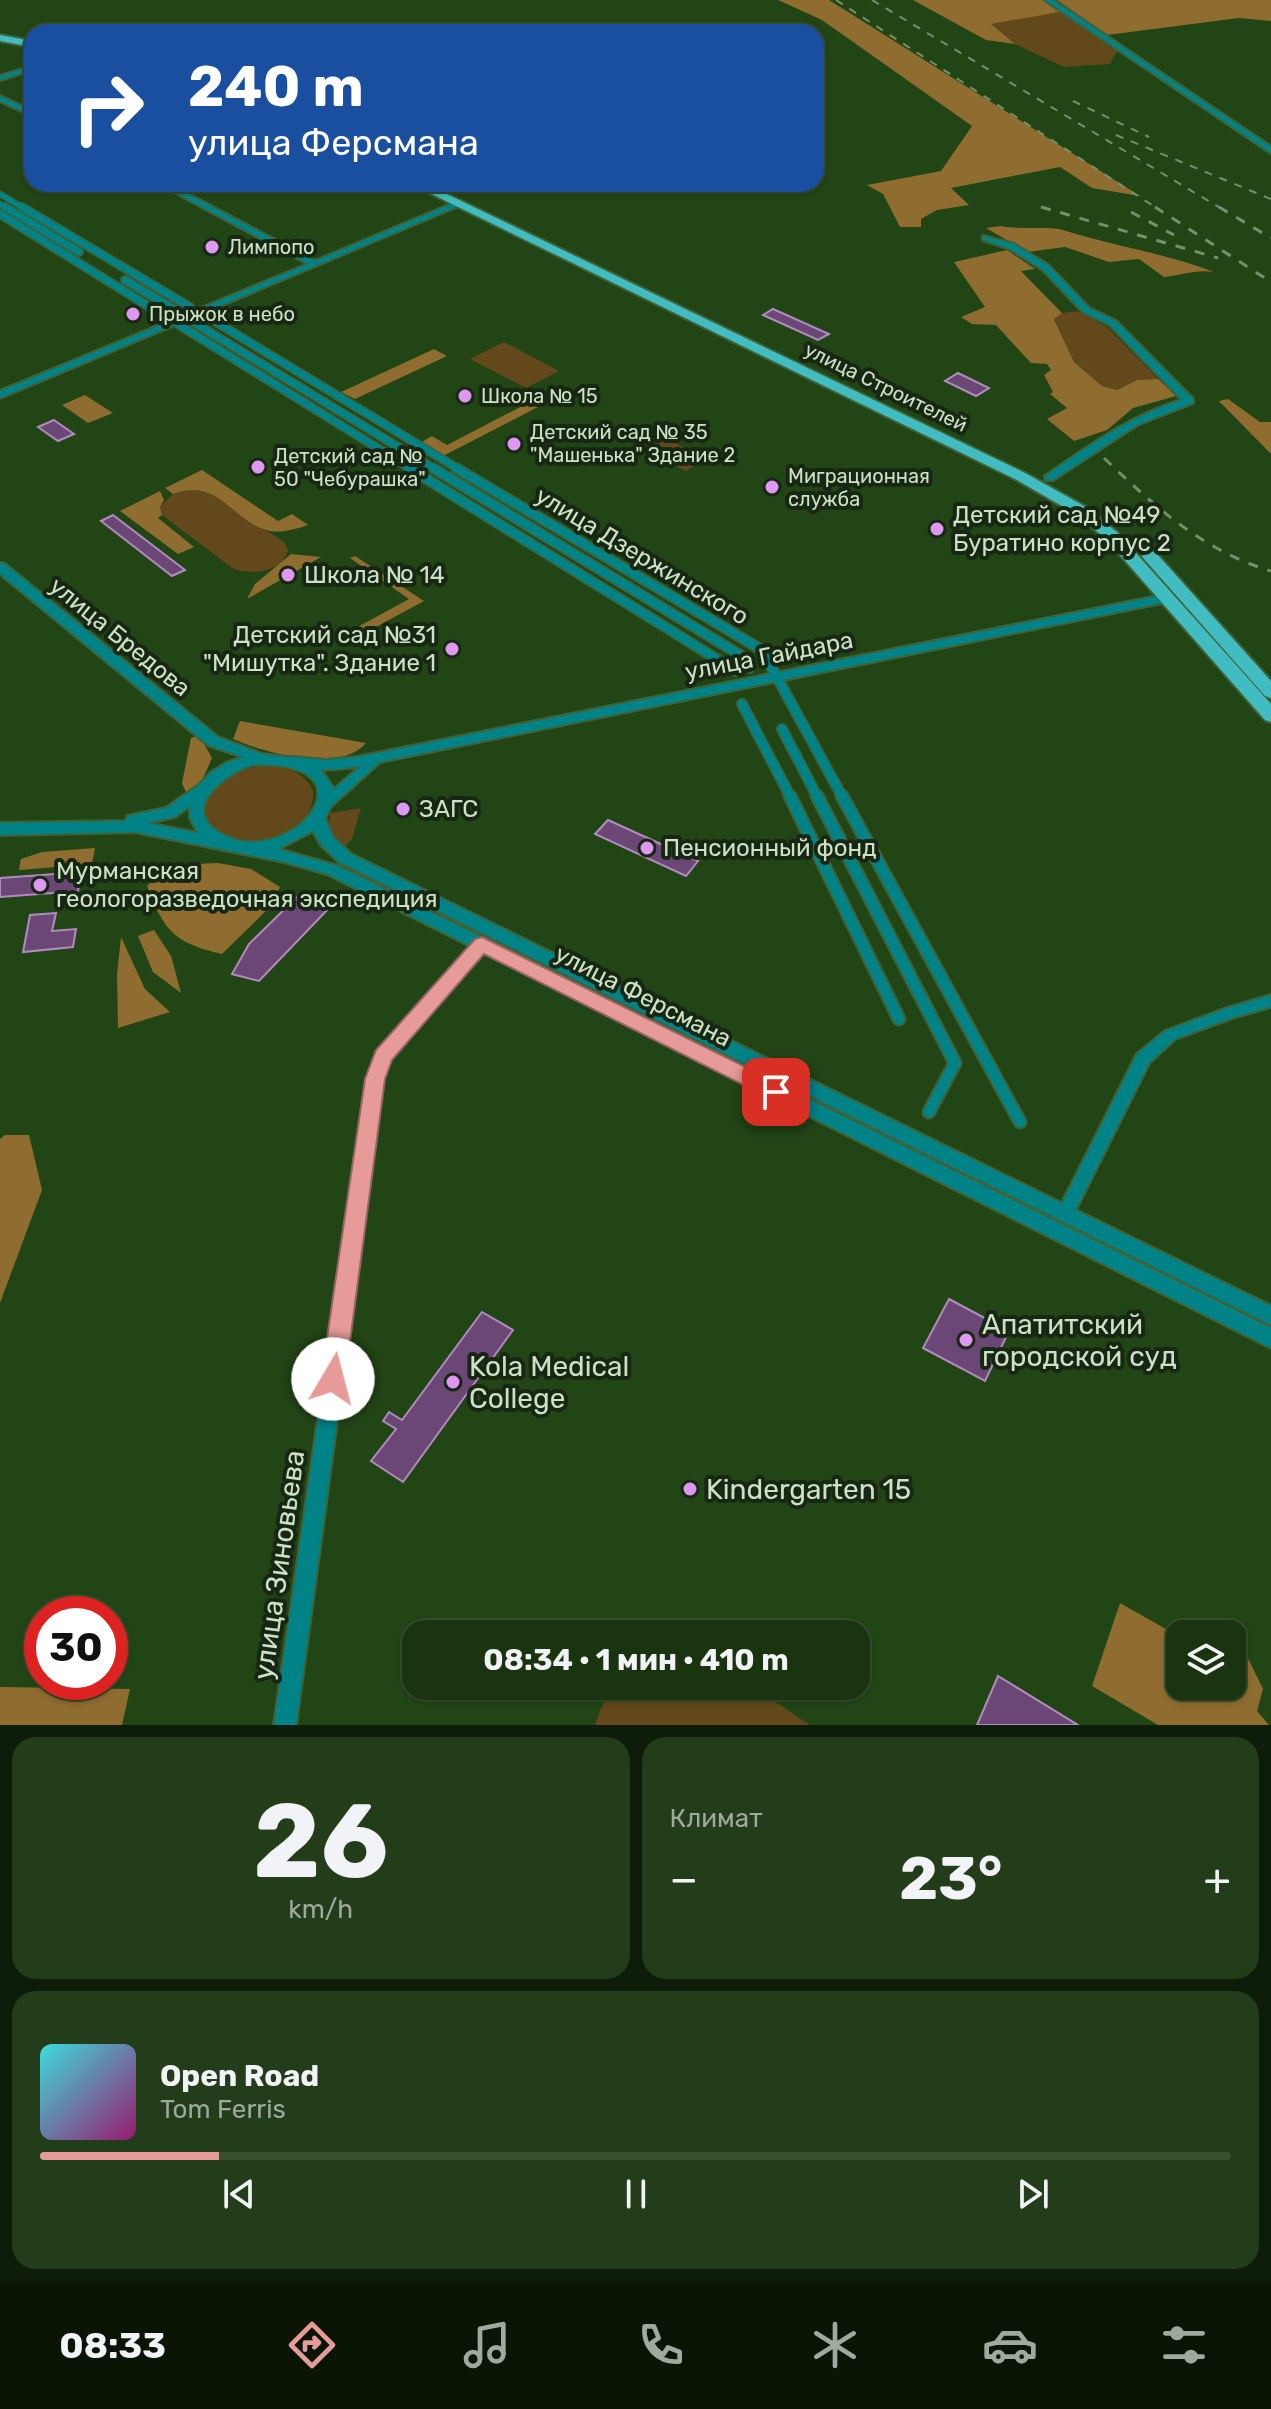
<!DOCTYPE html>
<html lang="ru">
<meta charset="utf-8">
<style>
:root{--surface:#1a3410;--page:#233c19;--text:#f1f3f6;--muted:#9faa9f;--line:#384f30;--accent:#e69b98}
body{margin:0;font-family:Rubik,sans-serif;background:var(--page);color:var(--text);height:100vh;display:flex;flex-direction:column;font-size:30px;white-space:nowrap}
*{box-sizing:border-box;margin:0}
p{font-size:26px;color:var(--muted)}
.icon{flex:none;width:44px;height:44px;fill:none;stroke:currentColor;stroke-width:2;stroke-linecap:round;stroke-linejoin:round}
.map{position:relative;height:1725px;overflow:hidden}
.sheet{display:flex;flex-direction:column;gap:12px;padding:12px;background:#0e1d09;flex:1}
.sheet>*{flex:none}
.guide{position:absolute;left:24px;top:24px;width:800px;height:168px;border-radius:24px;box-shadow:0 2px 6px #0004,0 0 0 2px var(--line);background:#1a4fa0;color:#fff;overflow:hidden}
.controls{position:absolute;left:1166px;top:1620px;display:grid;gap:16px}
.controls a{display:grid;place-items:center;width:80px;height:80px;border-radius:16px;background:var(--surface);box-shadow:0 2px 6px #0004,0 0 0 2px var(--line);font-size:40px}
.speed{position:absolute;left:24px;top:1596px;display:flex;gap:16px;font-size:40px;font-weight:700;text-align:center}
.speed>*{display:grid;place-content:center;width:104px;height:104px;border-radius:50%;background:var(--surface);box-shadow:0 2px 6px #0004,0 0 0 2px var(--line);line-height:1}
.speed .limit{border:12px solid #d22;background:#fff;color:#111}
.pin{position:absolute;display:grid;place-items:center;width:68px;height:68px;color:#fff;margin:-34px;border-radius:16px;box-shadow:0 4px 12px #0006}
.me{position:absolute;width:88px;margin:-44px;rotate:8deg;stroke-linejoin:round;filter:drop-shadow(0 0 6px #0008)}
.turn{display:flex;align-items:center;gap:28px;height:168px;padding:0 32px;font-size:36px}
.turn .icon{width:104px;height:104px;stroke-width:2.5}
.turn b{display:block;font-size:56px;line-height:68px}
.big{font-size:60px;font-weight:700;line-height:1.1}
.sheet .tile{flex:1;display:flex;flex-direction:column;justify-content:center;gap:12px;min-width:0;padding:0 28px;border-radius:24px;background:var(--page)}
.sheet .dial{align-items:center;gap:0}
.dial b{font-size:104px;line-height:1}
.song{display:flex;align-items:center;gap:24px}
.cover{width:96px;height:96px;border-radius:12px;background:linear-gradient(135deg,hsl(180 70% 55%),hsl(320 70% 35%))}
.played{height:8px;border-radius:4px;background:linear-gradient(90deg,var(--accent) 15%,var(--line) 15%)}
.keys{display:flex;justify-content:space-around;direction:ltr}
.heat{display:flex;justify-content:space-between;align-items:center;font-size:44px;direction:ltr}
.sheet .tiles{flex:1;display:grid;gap:12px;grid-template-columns:1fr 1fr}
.tile:last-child{grid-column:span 2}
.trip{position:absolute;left:402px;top:1620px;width:468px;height:80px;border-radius:24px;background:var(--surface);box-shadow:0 2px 6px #0004,0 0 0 2px var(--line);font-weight:700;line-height:80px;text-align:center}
.menu{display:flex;height:128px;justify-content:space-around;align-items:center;background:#0a1506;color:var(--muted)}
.menu .icon{width:56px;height:56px}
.menu .active{color:var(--accent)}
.menu b{font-size:36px;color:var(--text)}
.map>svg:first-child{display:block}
</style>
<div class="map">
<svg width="1271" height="1725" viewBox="0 0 1271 1725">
<rect width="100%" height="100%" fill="#224516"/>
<g fill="#62481b">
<polygon points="1060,12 1117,51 1110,64 1064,67 1015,44 990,24"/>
<polygon points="1078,311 1107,327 1158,379 1137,380 1116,390 1102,386 1074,362 1054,318 1062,313"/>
<polygon points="504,342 559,371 526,388 470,359"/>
<polygon points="663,437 664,437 706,459 686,471 642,449"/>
<path d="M192,489l18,4 74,49 4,8c-7,23 -37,26 -56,18l-70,-53 -2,-8 13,-13z"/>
<path d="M261,766c22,0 41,3 52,24 5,53 -88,71 -108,24 2,-31 29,-43 56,-48z"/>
<polygon points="361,808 352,839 342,849 329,833 330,813"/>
<polygon points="616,1686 752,1686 810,1725 595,1725 601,1708"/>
</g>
<g fill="#8f6c2f">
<polygon points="778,0 829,0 1140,196 1092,188 1060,167 951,188 969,205 937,210 921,219 921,227 900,227 883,194 867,185 941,171 972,126 822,20"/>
<polygon points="913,0 1043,0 1060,12 991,24 1015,44 986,40"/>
<polygon points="1057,0 1271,0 1271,21 1239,18 1107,35"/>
<path d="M1001,226c19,4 50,0 62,4 50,16 102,23 151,42 -18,-3 -32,3 -50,5l-25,-18 -30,3 -44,-15 -38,5 -41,-24z"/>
<polygon points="1007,250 1035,269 1021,271 1062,313 1054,319 1074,362 1102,386 1117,390 1137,380 1158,379 1176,396 1133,408 1107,430 1074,441 1047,419 1067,408 1050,394 1053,392 1044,375 1051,370 1047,364 1031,363 996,325 972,324 961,317 985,307 954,262"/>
<polygon points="434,349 447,356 355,399 341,392"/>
<polygon points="85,395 113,413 88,423 62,405"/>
<polygon points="1228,399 1260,422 1271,422 1271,454 1219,401"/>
<polygon points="530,402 538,407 443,456 420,443 432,436 447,445"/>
<path d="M202,470l76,51 14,-7 16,11c-12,4 -25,8 -38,6 -38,-8 -50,-55 -97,-37l-8,-6z"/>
<polygon points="160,491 164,500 160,507 162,515 158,518 194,547 178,554 120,511"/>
<polygon points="291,554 321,557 247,599 255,584"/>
<polygon points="355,556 424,601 361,635 354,629 409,599 350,558"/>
<path d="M240,721l126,22c-26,31 -101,10 -133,-4z"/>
<polygon points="199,735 212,758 201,783 188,797 182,783 191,738"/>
<polygon points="95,848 92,864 19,870 21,859 42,852"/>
<path d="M218,863l33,6 29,18 -9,19 -49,48c-48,-11 -58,-23 -75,-68 21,-20 42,-22 71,-23z"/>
<polygon points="154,930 171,956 181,993 153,972 138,936"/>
<polygon points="121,937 145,989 170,1012 118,1028 117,975"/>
<polygon points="5,1135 29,1135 42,1190 0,1303 0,1139"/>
<polygon points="1120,1603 1180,1637 1180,1686 1232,1686 1232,1635 1238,1638 1263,1689 1257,1711 1269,1725 1158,1725 1092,1686"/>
<polygon points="0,1687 130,1689 122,1725 0,1725"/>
</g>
<g fill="#6b4775" stroke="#b28bbe" stroke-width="2">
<polygon points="773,309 829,334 818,340 763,315"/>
<polygon points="958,373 989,388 976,396 945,381"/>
<polygon points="54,420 74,434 58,441 38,427"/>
<polygon points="113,515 185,570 172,576 101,521"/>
<polygon points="608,820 698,861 686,876 595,834"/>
<polygon points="82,872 78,891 0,897 0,878"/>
<polygon points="302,892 331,906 259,981 232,974 249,944"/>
<polygon points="56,913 52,931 76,929 73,947 23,952 30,915"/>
<polygon points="949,1299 1009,1331 985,1381 923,1348"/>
<polygon points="482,1312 513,1330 403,1482 371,1461 396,1429 383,1421 389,1412 402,1420"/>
<polygon points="998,1676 1078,1725 977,1725"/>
</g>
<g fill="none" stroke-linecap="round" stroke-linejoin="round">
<defs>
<g id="pedestrian-far3">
<polyline points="0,194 25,209"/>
<polyline points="0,204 8,209"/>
</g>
<g id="pedestrian-far2">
<polyline points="5,207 79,252"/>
<polyline points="22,207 190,307"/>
<polyline points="0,214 169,319"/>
<polyline points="125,280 179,312"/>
<polyline points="206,316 460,470"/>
<polyline points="193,322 436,470"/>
<polyline points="179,325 413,470"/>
</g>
<g id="pedestrian-far1">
<polyline points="409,468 736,671"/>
<polyline points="433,468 745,658 750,668"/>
<polyline points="456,468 762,650 843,798"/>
<polyline points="742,704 791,798"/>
<polyline points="782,729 818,798"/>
</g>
<g id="pedestrian">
<polyline points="790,796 899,1019"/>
<polyline points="817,796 955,1063 929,1112"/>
<polyline points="842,796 1020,1122"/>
</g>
<g id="minor">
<polygon points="1045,0 1053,0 1271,147 1271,153"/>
<polygon points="32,66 32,70 0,80 0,76"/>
<polygon points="0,96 32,111 32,116 0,101"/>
<polygon points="159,184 169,184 315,261 456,202 463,204 0,398 0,391 308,264"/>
<path d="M983,236l31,8 34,21 41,43 27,13 77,78v4l-56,22 -84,55h-8v-4c44,-30 86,-61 137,-76l-72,-75 -27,-13 -41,-43 -34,-21 -25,-8z"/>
<path d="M1168,594l4,1v6l-792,161 -52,47 -5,2 -7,-5 2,-3 43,-37c-19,3 -60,8 -75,-4l7,-5 33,3 31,-3z"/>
<polygon points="482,939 487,941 489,945 487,949 390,1059 383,1079 296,1725 274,1725 367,1079 377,1051 477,941"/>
<polygon points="1271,995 1271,1007 1232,1018 1175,1039 1149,1063 1071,1219 1065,1221 1059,1219 1057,1214 1059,1209 1137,1054 1165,1031 1224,1009"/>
</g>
<path id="tertiary" d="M0,563l5,1 213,173 44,17 35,4 22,9 15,22v11l-9,18 8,19 18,17 920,452v19l-932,-463 -18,-17 -8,-14 -35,18 60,17 933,462v20l-944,-474 -43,-12 -149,-30 -135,3v-12l126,-2 1,-5 39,-8 33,-23 11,-12 16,-10 17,-6 -35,-12 -208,-171zM252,765c133,-5 36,109 -32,68 -41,-24 5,-59 32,-68zM190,806v12l8,15 -51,-10 28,-6z"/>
<g id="primary">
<polygon points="0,35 32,41 32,47 0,41"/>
<polygon points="411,184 426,184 1025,473 1086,507 1118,533 1271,704 1271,722 1265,720 1106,539 1074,513 1015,479"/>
<polygon points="1150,551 1156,553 1271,681 1271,698 1265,696 1144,559 1142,556"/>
</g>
</defs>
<use href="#pedestrian-far3" stroke="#416136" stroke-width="7"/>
<use href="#pedestrian-far2" stroke="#416136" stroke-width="10"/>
<use href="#pedestrian-far1" stroke="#416136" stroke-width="12"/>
<use href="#pedestrian" stroke="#416136" stroke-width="15"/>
<use href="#minor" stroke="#416136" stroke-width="4"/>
<use href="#tertiary" stroke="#416136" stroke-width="4"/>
<use href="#primary" stroke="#416136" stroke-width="4"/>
<use href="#pedestrian-far3" stroke="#008387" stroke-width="5"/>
<use href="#pedestrian-far2" stroke="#008387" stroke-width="7"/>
<use href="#pedestrian-far1" stroke="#008387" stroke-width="9"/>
<use href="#pedestrian" stroke="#008387" stroke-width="11"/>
<use href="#minor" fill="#008387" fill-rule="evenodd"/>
<use href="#tertiary" fill="#008387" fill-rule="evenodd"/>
<use href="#primary" fill="#41bdc2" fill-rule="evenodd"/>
<g stroke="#75916c" stroke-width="2" stroke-dasharray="8 8" stroke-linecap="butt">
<polyline points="836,0 1158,209"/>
<polyline points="872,0 1222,209"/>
<polyline points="1073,101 1149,137"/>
<polyline points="1116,135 1271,199"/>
<polyline points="1041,207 1048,209"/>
</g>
<g stroke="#75916c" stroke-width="3" stroke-dasharray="10 10" stroke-linecap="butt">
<polyline points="1041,207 1218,258"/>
<polyline points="1155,207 1271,282"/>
<polyline points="1219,207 1271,238"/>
<polyline points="1131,212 1174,235"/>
<path d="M1104,458c50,48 99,93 167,113"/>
</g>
</g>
<polygon fill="#e69b98" stroke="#966563" stroke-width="2" points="482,937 784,1086 787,1092 784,1098 776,1101 769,1098 484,954 392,1060 385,1079 345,1379 341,1387 333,1390 324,1387 321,1379 365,1079 376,1050 475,939"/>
<g fill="#de98f2" stroke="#182713" stroke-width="3">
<circle cx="212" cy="247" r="8"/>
<circle cx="133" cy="314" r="8"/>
<circle cx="465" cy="396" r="8"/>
<circle cx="514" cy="444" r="8"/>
<circle cx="258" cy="467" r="8"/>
<circle cx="772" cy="487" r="8"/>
<circle cx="937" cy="529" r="8"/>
<circle cx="288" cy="575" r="8"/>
<circle cx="452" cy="649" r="8"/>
<circle cx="403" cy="809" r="8"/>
<circle cx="647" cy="848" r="8"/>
<circle cx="40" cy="885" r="8"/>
<circle cx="966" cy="1340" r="8"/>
<circle cx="453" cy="1382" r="8"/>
<circle cx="690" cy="1489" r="8"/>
</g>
<g text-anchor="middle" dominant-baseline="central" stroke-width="8" stroke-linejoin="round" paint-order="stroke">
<g font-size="20" fill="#cce1c6" stroke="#182713" text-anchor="start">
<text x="228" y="247">Лимпопо</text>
<text x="149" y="314">Прыжок в небо</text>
<text x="481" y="396">Школа № 15</text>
<text x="530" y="432">Детский сад № 35<tspan x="530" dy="23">"Машенька" Здание 2</tspan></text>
<text x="274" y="456">Детский сад №<tspan x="274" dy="23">50 "Чебурашка"</tspan></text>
<text x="788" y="476">Миграционная<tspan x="788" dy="23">служба</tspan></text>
</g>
<g font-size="20" fill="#cce1c6" stroke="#182713">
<text transform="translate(886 387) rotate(26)">улица Строителей</text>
</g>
<g font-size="24" fill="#cce1c6" stroke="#182713" text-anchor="start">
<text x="953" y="515">Детский сад №49<tspan x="953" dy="28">Буратино корпус 2</tspan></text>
<text x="304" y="575">Школа № 14</text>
<text x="436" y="635" text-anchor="end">Детский сад №31<tspan x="436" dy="28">"Мишутка". Здание 1</tspan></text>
<text x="419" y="809">ЗАГС</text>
<text x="663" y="848">Пенсионный фонд</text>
<text x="56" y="871">Мурманская<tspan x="56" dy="28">геологоразведочная экспедиция</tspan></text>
</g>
<g font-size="24" fill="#cce1c6" stroke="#182713">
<text transform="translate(642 556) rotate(31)">улица Дзержинского</text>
<text transform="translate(120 637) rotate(39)">улица Бредова</text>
<text transform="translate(769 656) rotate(-11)">улица Гайдара</text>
<text transform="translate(643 996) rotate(27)">улица Ферсмана</text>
</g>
<g font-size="28" fill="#cce1c6" stroke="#182713" text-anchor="start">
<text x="982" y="1324">Апатитский<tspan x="982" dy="32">городской суд</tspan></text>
<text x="469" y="1366">Kola Medical<tspan x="469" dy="32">College</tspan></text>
<text x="706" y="1489">Kindergarten 15</text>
</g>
<g font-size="28" fill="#cce1c6" stroke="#182713">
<text transform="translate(279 1565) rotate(-82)">улица Зиновьева</text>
</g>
</g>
</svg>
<div class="controls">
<a><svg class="icon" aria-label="layers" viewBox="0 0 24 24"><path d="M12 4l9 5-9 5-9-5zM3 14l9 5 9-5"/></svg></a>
</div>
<div class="speed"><div class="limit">30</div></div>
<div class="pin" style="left:776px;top:1092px;background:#d93025"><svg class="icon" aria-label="arrive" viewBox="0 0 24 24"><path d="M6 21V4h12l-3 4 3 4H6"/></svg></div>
<svg class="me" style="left:333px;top:1379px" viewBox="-20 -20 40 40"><circle r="19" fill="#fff"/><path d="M0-13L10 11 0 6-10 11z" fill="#e69b98"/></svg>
<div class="trip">08:34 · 1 мин · 410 m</div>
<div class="guide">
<div class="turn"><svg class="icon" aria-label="right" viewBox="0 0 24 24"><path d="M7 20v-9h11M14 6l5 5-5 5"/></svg><div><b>240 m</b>улица Ферсмана</div></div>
</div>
</div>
<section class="sheet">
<div class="tiles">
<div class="tile dial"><b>26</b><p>km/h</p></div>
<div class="tile"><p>Климат</p>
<div class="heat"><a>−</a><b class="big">23°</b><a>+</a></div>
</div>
<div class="tile">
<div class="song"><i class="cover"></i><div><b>Open Road</b><p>Tom Ferris</p></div></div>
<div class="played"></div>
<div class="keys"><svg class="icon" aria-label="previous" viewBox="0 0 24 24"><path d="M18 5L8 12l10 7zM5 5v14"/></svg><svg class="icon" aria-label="pause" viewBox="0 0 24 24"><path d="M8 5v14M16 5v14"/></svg><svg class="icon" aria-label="next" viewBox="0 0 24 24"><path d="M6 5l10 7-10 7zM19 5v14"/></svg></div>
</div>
</div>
</section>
<nav class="menu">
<b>08:33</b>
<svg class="icon active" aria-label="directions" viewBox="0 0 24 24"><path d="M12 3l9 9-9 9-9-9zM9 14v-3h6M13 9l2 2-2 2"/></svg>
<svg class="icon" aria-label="music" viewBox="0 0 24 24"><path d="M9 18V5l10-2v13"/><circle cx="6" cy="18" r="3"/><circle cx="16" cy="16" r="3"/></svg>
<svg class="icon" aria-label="phone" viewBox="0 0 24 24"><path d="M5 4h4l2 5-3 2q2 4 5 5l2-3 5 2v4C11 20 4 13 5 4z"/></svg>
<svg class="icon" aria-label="climate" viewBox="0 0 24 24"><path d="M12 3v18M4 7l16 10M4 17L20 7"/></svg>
<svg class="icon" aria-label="car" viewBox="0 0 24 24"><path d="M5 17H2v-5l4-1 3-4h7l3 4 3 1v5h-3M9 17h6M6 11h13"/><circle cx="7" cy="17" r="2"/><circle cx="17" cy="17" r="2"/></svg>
<svg class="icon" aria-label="filters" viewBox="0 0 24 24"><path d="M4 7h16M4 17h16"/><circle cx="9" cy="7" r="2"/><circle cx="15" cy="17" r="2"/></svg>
</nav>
